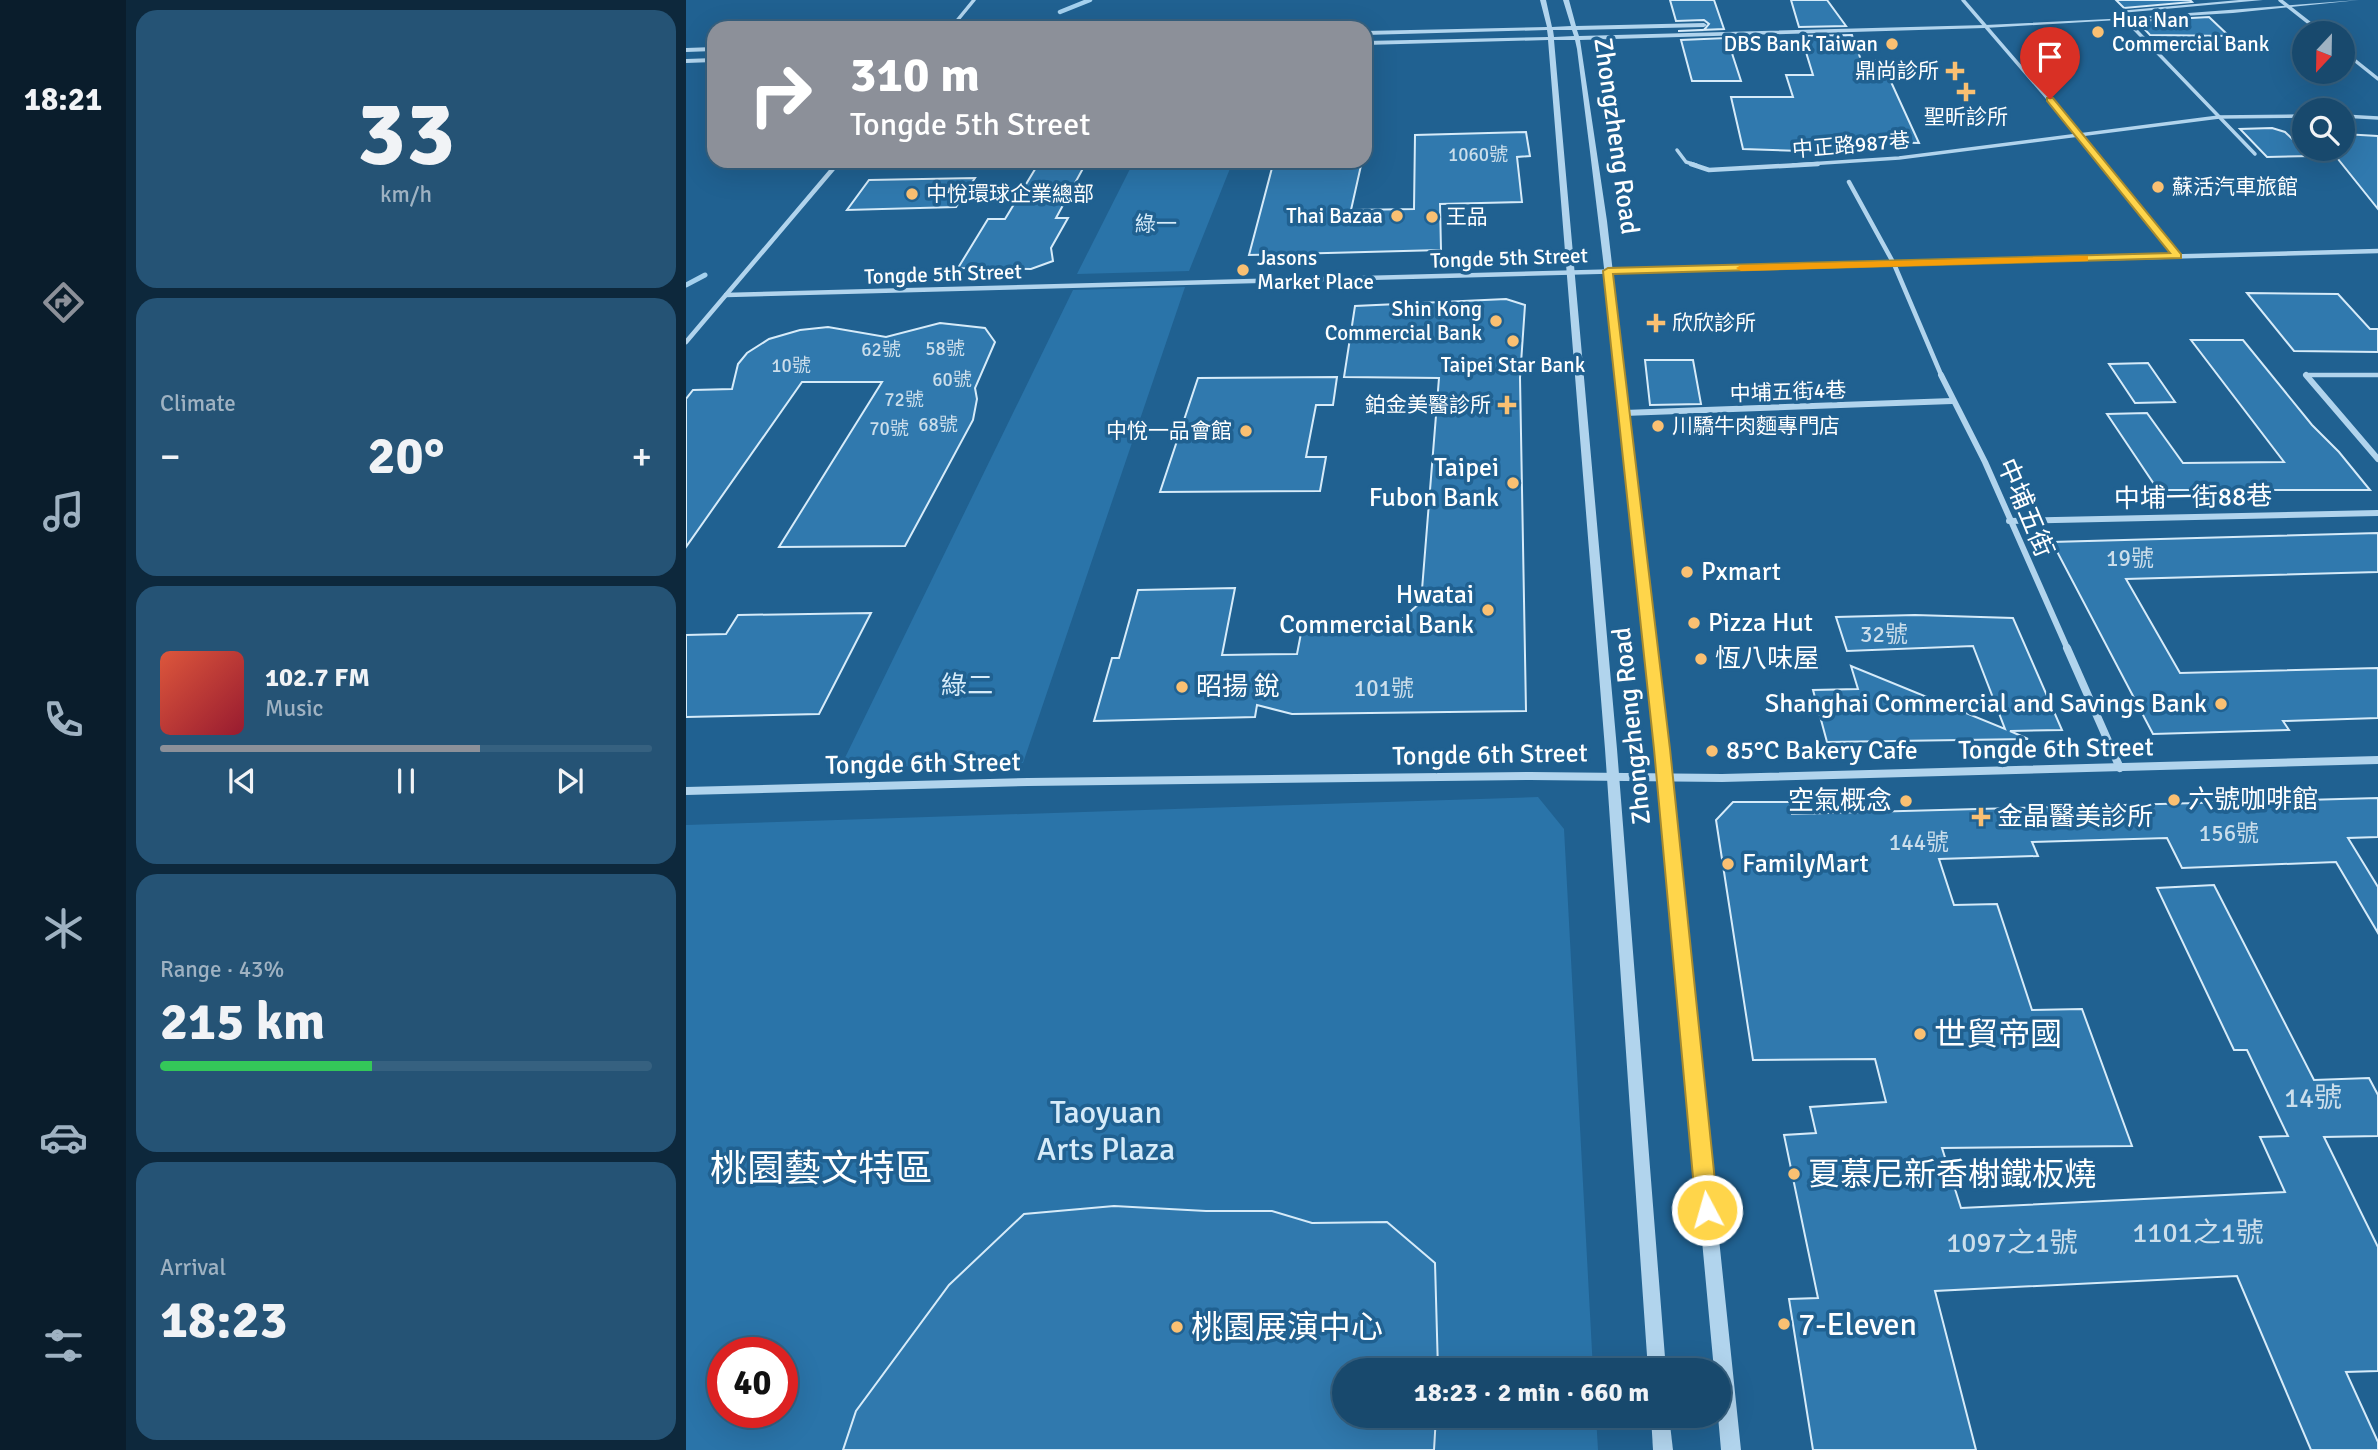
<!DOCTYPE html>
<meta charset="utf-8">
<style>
:root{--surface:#18496d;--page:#255375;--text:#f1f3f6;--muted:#9fb2c2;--line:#366180;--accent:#8c9099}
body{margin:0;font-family:Signika,"Noto Sans TC",sans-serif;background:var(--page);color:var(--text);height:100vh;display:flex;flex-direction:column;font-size:26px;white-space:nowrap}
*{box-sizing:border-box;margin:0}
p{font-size:23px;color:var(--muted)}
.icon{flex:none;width:38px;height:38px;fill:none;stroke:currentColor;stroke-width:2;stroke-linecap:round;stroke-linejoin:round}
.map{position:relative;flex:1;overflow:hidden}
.details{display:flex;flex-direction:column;gap:10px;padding:10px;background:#0d283c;width:560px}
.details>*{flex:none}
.top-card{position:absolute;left:21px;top:21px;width:665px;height:147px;border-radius:21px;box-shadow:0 7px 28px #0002,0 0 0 2px var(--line);background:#8c9099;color:#fff;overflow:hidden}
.needle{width:46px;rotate:202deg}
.fabs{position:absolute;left:1606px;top:21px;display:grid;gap:14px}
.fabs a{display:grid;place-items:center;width:63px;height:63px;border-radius:50%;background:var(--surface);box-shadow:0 7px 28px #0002,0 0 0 2px var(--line);font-size:35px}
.speed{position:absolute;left:21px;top:1337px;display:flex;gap:14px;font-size:35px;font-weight:700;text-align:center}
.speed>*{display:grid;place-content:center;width:91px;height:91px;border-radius:50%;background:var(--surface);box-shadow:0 7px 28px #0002,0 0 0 2px var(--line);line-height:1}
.speed .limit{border:10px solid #d22;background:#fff;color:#111}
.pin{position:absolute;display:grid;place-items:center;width:60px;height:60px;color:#fff;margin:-72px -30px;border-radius:50% 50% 50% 0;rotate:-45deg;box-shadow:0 0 7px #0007}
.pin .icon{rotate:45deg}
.me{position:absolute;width:77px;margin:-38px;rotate:354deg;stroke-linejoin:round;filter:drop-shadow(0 0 5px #0008)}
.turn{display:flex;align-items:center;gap:24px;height:147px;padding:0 28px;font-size:32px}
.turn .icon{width:91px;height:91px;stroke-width:2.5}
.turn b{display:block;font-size:49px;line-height:60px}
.big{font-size:52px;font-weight:700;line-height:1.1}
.details .widget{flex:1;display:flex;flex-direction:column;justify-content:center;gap:10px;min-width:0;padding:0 24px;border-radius:21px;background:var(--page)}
.details .dial{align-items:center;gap:0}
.dial b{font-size:91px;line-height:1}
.song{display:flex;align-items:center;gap:21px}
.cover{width:84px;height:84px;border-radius:10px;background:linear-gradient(135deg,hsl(10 70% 55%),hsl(350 70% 35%))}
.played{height:7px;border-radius:4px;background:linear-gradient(90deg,var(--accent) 65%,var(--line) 65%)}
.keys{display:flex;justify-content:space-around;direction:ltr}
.heat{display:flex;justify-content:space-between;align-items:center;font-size:38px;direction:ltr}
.charge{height:10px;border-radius:5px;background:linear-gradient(90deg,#34c759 43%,var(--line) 0)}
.trip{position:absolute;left:646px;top:1358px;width:399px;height:70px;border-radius:35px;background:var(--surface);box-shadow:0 7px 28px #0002,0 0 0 2px var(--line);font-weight:700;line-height:70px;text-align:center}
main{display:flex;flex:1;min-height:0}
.tabs{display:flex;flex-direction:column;width:126px;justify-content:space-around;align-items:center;background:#0a1d2c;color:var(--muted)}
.tabs .icon{width:49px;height:49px}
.tabs .active{color:var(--accent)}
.tabs b{font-size:32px;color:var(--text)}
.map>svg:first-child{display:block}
</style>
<main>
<nav class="tabs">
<b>18:21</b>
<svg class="icon active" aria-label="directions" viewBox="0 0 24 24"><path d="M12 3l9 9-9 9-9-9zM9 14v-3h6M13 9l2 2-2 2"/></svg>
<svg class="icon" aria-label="music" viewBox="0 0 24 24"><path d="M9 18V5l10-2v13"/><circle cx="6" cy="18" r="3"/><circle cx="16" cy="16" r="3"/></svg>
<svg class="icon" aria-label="phone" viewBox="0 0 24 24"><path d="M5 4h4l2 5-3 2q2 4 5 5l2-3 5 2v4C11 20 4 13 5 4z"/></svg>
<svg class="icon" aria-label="climate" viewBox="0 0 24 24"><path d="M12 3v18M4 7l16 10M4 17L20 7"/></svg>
<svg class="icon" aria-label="car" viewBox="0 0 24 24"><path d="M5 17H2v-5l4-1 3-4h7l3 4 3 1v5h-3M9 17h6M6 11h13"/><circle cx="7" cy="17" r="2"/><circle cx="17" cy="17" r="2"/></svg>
<svg class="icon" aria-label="filters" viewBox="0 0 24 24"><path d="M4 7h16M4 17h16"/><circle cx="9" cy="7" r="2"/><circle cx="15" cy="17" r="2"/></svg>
</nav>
<section class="details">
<div class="widget dial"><b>33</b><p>km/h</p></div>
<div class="widget"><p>Climate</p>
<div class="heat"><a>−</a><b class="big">20°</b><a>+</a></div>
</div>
<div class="widget">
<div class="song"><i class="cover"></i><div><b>102.7 FM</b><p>Music</p></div></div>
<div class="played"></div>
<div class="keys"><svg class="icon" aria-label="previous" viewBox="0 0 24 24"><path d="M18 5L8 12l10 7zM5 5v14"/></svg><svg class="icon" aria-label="pause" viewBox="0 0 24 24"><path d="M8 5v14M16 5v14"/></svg><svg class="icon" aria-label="next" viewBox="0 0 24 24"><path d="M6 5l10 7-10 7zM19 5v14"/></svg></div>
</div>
<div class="widget"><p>Range · 43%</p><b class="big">215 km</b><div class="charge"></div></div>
<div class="widget"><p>Arrival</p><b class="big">18:23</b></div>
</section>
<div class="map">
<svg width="1692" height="1450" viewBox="0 0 1692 1450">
<rect width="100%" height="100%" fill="#206191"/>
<g fill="#2a74a9" fill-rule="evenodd">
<polygon points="448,161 547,161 503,271 391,274"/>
<polygon points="499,287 337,763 154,768 387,290"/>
<path d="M852,797l26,32 29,541h-249v46h252l2,34h-912v-625zM37,1353h59v59h-59z"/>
</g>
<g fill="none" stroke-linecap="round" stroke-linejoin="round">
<polyline stroke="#a5d1ee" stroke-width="4.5" points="374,12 404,0"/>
<polyline stroke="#a5d1ee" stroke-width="5" points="0,285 19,275"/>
</g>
<g fill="#3079ae" stroke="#d6ebf9" stroke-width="2">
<polygon points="984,0 1028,0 1038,29 992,31 1018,30 1023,24 1018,20 990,21"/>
<polygon points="1105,0 1141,0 1160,26 1113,27"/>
<polygon points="1430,0 1504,0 1506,2 1438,8"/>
<polygon points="1523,17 1543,36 1464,35 1451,21"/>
<polygon points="1166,35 1175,60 1195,60 1233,143 1182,142 1184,147 1144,146 1146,152 1057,149 1045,97 1107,97 1100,75 1127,75 1115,36"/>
<polygon points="1041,38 1055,81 1006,81 995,40"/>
<polygon points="1586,128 1599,132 1624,156 1581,157 1554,129"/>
<polygon points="840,132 844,156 831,157 836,202 754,204 755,250 563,255 586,168 622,168 624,161 676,161 665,210 728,209 729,135"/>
<polygon points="1657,134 1692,136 1692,209 1644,149 1657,149"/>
<polygon points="354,161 401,161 370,218 382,218 365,248 367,261 345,269 272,268 302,219 319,219"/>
<polygon points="289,178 270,207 161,210 183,180"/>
<polygon points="1561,293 1652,294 1684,329 1692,329 1692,352 1608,351"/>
<polygon points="820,299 839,305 834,378 840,711 606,714 571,705 569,717 408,721 426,658 433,658 452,590 549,588 536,655 611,654 617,623 715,620 735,602 753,378 658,377 669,306"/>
<polygon points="254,323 299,328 309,342 289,388 291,399 287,420 219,546 93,547 196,382 116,382 0,547 0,399 7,390 46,389 52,364 61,353 83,339 114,330 142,327 200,337"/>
<polygon points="1505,340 1557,340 1626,425 1653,452 1684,490 1472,490 1421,414 1461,413 1497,463 1598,462"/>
<polygon points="959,360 1007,360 1015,404 964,405"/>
<polygon points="1462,363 1489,402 1449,403 1423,364"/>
<polygon points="651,377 647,405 630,405 620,457 640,457 634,491 474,492 512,378"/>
<polygon points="1692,533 1692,572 1440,579 1494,673 1692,668 1692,718 1597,721 1603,730 1467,734 1366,542"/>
<polygon points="185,613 133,714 0,717 0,635 40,634 52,615"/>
<polygon points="1229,615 1327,618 1376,730 1324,731 1342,739 1141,742 1127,690 1172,689 1165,666 1319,729 1287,646 1161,651 1150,617"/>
<polygon points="1692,798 1692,837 1662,838 1692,887 1692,933 1650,862 1496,868 1481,838 1346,842 1352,856 1253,859 1268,905 1311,904 1346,1010 1396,1009 1446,1146 1256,1148 1275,1208 1599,1192 1574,1137 1602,1136 1561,1050 1548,1050 1471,888 1528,885 1628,1080 1683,1078 1692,1095 1692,1136 1638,1137 1692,1247 1692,1371 1660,1372 1692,1442 1692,1450 1625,1450 1551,1276 1249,1291 1290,1450 1127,1450 1103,1299 1132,1298 1098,1135 1130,1133 1124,1107 1200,1102 1189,1059 1067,1060 1030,820 1047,802 1104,802 1106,814"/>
<polygon points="428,1206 520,1211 586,1211 626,1223 701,1222 749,1263 752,1370 658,1370 658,1416 750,1416 748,1450 157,1450 170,1411 263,1285 338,1214"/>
</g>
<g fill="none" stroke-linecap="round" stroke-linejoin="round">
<g stroke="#b1d4ed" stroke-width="3.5">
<polyline points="1277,0 1419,165"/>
<polyline points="1594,0 1636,33"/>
<polyline points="1439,19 1569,154"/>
<polyline points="265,28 288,0"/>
<polyline points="1657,51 1692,79"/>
<polyline points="1657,116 1692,118"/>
<polyline points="991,150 1000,162 1010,165"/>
<polyline points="149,165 153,161"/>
<polyline points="1107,165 1213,158 1533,117 1619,116"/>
</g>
<g stroke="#b1d4ed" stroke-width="4.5">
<polyline points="1005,164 1023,170 1132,164"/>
<polyline points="1417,164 1492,256"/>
<polyline points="1163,182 1208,264 1256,377"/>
<polyline points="40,295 1692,251"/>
<polyline points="0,342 151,164"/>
<polyline points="1622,377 1620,375 1692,375"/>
</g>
<g stroke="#b1d4ed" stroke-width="6">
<polyline points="1255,375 1299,462 1382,650"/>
<polyline points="1620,375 1692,459"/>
<polyline points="938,413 1266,401"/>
<polyline points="1323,521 1692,513"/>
</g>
<g stroke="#b1d4ed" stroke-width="8">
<polyline points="1381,648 1434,768"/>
<polyline points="0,791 342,782 844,776 1036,778 1692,760"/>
</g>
<g fill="#b1d4ed" fill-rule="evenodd">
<path d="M854,0h6l6,27 19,-1 -8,-26h6l7,26 128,-3 3,2 -3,2 -127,3 2,6 406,-11 124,-6 250,-19 -126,13 -248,15 -405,12 27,181 61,528 73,701h-20l-3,-34v-46h-4c-41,-441 -80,-882 -137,-1321l-2,-9h-21l63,709 49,621h-18l-43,-621 -57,-709 -183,5v-4l183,-4 -1,-7 -182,5v-4l182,-4zM867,30h19l2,6 -20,1z"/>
<polygon points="1553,0 1577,0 1435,13 1432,11"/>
<polygon points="28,47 28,51 0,52 0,48"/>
<polygon points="28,58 28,62 0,63 0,59"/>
<polygon points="965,1416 983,1416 987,1450 967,1450"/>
</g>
</g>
<polygon fill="#ffd54a" stroke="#a68a30" stroke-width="2" points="1361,98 1367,98 1495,254 1495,258 927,274 984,749 1032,1210 1029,1218 1021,1221 1013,1218 1010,1210 968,749 917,271 922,268 1484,253 1361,101"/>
<polygon fill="#f59e0b" points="1398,256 1402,256 1402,261 1055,271 1050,268 1055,265"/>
<g fill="#fac072" stroke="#206191" stroke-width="2.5">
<circle cx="1412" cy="32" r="7"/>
<circle cx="1206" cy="44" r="7"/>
<path d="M1265.5 60.5h7v7h7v7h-7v7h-7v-7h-7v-7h7z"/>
<path d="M1276.5 81.5h7v7h7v7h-7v7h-7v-7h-7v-7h7z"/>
<circle cx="1472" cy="187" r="7"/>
<circle cx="226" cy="194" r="7"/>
<circle cx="711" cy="216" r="7"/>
<circle cx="746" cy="217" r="7"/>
<circle cx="557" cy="270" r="7"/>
<circle cx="810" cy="321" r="7"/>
<path d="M966.5 312.5h7v7h7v7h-7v7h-7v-7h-7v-7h7z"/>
<circle cx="827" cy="341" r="7"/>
<path d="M817.5 394.5h7v7h7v7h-7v7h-7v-7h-7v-7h7z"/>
<circle cx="972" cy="426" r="7"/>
<circle cx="560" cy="431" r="7"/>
<circle cx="827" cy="483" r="7"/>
<circle cx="1001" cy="572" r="7"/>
<circle cx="802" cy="610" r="7"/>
<circle cx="1008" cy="623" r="7"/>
<circle cx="1015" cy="659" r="7"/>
<circle cx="496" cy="687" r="7"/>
<circle cx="1535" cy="704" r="7"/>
<circle cx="1026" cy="751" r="7"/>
<circle cx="1488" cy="800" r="7"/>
<circle cx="1220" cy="801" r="7"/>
<path d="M1291.5 806.5h7v7h7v7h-7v7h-7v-7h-7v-7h7z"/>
<circle cx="1042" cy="864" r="7"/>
<circle cx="1234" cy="1034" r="7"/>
<circle cx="1108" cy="1174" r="7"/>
<circle cx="1098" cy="1324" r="7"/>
<circle cx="491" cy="1327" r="7"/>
</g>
<g text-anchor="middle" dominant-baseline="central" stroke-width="7" stroke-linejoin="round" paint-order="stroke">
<g font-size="19" fill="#cbdeeb">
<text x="792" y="155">1060號</text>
<text x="259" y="349">58號</text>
<text x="195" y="350">62號</text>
<text x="105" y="366">10號</text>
<text x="266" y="380">60號</text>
<text x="218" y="400">72號</text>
<text x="252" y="425">68號</text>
<text x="203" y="429">70號</text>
</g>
<g font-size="21" fill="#fff" stroke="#206191" text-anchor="start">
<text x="1426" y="20">Hua Nan<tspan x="1426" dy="24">Commercial Bank</tspan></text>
<text x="1192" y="44" text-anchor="end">DBS Bank Taiwan</text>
<text x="1253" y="71" text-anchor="end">鼎尚診所</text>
<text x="1280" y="117" text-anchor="middle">聖昕診所</text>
<text x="1486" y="187">蘇活汽車旅館</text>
<text x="240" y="194">中悅環球企業總部</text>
<text x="697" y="216" text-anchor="end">Thai Bazaa</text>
<text x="760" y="217">王品</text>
<text x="571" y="258">Jasons<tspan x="571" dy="24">Market Place</tspan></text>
<text x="796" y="309" text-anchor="end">Shin Kong<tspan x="796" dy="24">Commercial Bank</tspan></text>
<text x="986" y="323">欣欣診所</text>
<text x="827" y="365" text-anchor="middle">Taipei Star Bank</text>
<text x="805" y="405" text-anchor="end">鉑金美醫診所</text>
<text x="986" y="426">川驕牛肉麵專門店</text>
<text x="546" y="431" text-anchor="end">中悅一品會館</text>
</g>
<g font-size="21" fill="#fff" stroke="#206191">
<text transform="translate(1165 145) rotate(-5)">中正路987巷</text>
<text transform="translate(823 258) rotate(-2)">Tongde 5th Street</text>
<text transform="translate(257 274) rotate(-2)">Tongde 5th Street</text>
<text transform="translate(1102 392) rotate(-2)">中埔五街4巷</text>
</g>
<g font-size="21" fill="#d6ebf9" stroke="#206191">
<text x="470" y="224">綠一</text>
</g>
<g font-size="23" fill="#cbdeeb">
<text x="1444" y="558">19號</text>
<text x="1198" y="634">32號</text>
<text x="698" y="688">101號</text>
<text x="1543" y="833">156號</text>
<text x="1233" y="842">144號</text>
</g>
<g font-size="26" fill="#fff" stroke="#206191">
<text transform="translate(930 136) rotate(82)">Zhongzheng Road</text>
<text transform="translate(1507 498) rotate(-1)">中埔一街88巷</text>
<text transform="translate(1339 508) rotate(67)">中埔五街</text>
<text transform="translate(946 726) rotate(-96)">Zhongzheng Road</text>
<text transform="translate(1370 749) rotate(-1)">Tongde 6th Street</text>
<text transform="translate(804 755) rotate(-1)">Tongde 6th Street</text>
<text transform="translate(237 764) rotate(-1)">Tongde 6th Street</text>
</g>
<g font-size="26" fill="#fff" stroke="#206191" text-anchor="start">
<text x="813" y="468" text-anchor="end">Taipei<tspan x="813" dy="30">Fubon Bank</tspan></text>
<text x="1015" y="572">Pxmart</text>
<text x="788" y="595" text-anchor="end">Hwatai<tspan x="788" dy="30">Commercial Bank</tspan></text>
<text x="1022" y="623">Pizza Hut</text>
<text x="1029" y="659">恆八味屋</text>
<text x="510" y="687">昭揚 銳</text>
<text x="1521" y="704" text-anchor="end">Shanghai Commercial and Savings Bank</text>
<text x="1040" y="751">85°C Bakery Cafe</text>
<text x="1502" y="800">六號咖啡館</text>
<text x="1206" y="801" text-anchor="end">空氣概念</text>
<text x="1311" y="817">金晶醫美診所</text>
<text x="1056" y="864">FamilyMart</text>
</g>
<g font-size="26" fill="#d6ebf9" stroke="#206191">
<text x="281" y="686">綠二</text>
</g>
<g font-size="28" fill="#cbdeeb">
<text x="1627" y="1098">14號</text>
<text x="1512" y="1233">1101之1號</text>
<text x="1326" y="1243">1097之1號</text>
</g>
<g font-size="32" fill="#fff" stroke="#206191" text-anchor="start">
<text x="1248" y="1034">世貿帝國</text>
<text x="1122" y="1174">夏慕尼新香榭鐵板燒</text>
<text x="1112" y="1324">7-Eleven</text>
<text x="505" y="1327">桃園展演中心</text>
</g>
<g font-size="32" fill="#d6ebf9" stroke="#206191">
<text x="420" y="1112">Taoyuan<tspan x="420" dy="37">Arts Plaza</tspan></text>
</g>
<g font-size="37" fill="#fff" stroke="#206191">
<text x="135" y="1169">桃園藝文特區</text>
</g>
</g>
</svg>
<div class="fabs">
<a><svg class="needle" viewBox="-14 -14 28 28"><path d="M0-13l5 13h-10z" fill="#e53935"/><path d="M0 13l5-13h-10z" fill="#9fb2c2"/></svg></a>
<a><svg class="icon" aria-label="search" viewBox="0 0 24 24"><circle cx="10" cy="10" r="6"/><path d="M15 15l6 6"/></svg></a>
</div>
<div class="speed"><div class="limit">40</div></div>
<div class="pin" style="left:1364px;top:99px;background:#d93025"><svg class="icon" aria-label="arrive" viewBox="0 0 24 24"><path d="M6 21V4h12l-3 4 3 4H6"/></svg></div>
<svg class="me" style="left:1021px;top:1210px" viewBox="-20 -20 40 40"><circle r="17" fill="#ffd54a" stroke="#fff" stroke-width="3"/><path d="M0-11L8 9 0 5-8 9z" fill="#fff"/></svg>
<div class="trip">18:23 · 2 min · 660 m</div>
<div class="top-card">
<div class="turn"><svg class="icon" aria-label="right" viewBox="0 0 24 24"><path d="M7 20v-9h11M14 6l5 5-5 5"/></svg><div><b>310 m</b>Tongde 5th Street</div></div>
</div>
</div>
</main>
